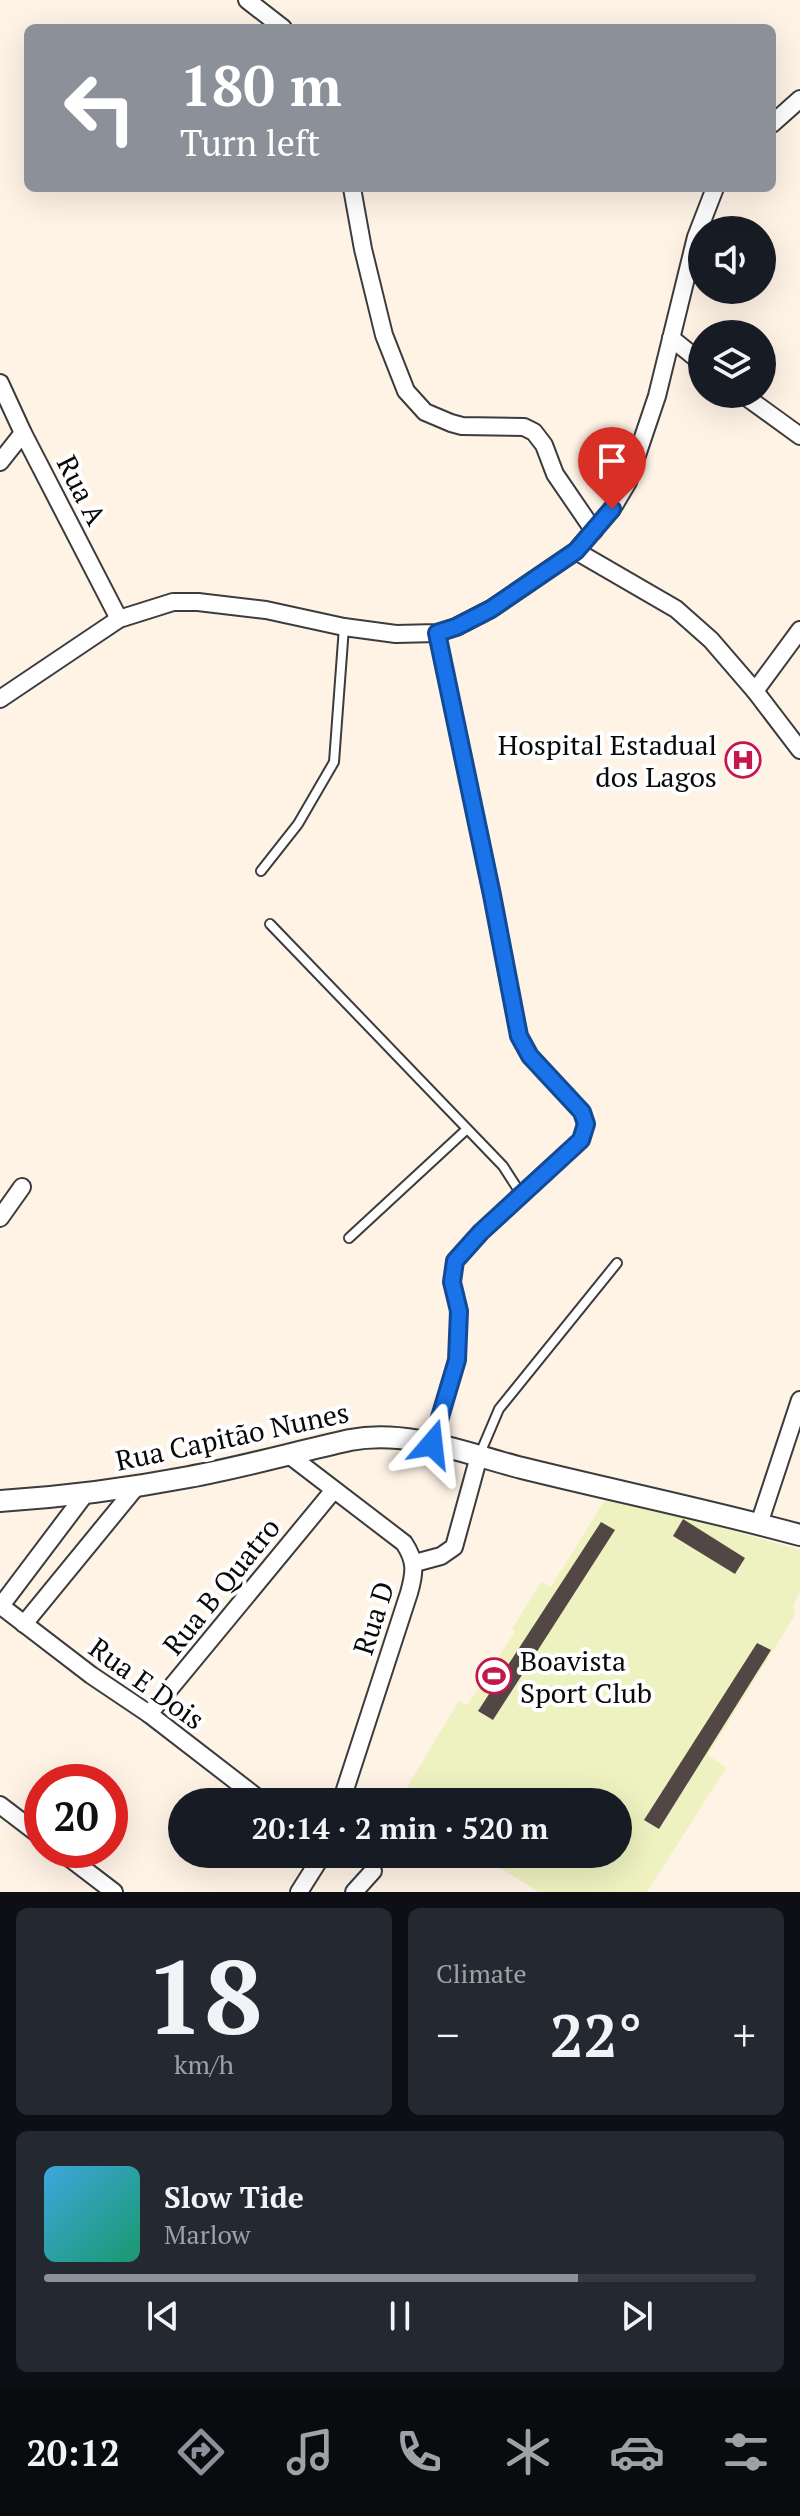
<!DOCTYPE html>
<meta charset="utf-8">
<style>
:root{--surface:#171b24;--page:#242831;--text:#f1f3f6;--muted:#9ea1a6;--line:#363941;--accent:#8c9099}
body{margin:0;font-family:"PT Serif",serif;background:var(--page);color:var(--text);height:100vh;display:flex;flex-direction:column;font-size:30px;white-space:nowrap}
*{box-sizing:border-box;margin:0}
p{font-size:26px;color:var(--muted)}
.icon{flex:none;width:44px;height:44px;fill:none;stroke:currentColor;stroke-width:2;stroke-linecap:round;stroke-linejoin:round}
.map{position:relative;height:1892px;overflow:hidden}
.side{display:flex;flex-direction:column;gap:16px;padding:16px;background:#0d0f14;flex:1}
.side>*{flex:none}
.banner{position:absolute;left:24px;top:24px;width:752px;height:168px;border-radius:12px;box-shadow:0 8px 32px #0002;background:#8c9099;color:#fff;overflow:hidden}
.buttons{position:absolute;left:688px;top:216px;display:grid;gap:16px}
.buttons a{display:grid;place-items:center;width:88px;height:88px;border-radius:50%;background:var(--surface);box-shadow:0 8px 32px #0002;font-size:40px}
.speed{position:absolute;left:24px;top:1764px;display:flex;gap:16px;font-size:40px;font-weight:700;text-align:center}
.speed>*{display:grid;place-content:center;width:104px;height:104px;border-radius:50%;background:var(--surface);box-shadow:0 8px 32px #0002;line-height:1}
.speed .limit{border:12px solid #d22;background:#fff;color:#111}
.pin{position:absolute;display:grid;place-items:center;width:68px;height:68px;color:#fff;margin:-82px -34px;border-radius:50% 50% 50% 0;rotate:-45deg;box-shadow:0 0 8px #0007}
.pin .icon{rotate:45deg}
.me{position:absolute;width:88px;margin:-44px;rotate:17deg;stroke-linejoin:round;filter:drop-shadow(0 0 6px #0008)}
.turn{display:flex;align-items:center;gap:28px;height:168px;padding:0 24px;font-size:36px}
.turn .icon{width:104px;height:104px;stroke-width:2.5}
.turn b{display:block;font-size:56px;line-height:68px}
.big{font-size:60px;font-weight:700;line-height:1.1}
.side .tile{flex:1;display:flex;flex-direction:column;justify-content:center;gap:12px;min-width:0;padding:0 28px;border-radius:12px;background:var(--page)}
.side .dial{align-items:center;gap:0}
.dial b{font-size:104px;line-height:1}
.song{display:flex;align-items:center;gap:24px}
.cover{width:96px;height:96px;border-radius:12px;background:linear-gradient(135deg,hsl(200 70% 55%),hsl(160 70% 35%))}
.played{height:8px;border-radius:4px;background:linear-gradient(90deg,var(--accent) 75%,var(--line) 75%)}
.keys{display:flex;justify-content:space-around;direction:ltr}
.heat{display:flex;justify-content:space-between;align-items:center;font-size:44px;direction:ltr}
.side .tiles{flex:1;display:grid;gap:16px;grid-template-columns:1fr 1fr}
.tile:last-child{grid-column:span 2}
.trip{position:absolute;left:168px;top:1788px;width:464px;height:80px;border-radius:40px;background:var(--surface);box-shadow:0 8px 32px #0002;font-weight:700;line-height:80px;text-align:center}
.dock{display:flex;height:128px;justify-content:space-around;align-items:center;background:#090b0e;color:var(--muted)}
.dock .icon{width:56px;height:56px}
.dock .active{color:var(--accent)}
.dock b{font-size:36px;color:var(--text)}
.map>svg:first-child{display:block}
</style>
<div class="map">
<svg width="800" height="1892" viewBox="0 0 800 1892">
<rect width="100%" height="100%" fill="#fff3e6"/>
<path fill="#eef2c0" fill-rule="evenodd" d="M608,1495l192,55v42l-7,14 2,9 -87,140 18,13 -79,124h-108l-61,-38h140v-52h-220l61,-101 8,4 48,-73 -3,-3 29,-47 10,5zM682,1519l63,39 -9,16 -63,-38zM614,1531l-121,189 -14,-9zM757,1643l13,8 -111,178 -14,-9z"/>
<g fill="#534745">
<polygon points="683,1519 745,1558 735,1574 673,1536"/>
<polygon points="601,1522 615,1530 493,1720 478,1711"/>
<polygon points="757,1643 771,1650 659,1829 644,1820"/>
</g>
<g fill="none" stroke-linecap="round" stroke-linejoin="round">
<defs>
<g id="service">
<polyline points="437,633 492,895 519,1036 530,1056 582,1112 586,1124 581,1140 521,1194"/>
<polyline points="261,871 298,824 334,762 344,627"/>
<polyline points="270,924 503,1166 521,1194 481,1232 455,1261 452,1282 459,1311 457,1360 432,1443"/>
<polyline points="349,1238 467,1129"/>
<polyline points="479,1456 499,1409 617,1263"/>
</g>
<g id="minor">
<polyline points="247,0 283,28"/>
<polyline points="772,124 800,99"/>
<polyline points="352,188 363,249 384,335 406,391 425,412 451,423 462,426 524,427 534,432 544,445 555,474 594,531"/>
<polyline points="671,338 702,363"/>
<polyline points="0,383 23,433 119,619"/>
<polyline points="742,394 800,436"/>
<polyline points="0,462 23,433"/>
<polyline points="576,551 676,609 711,640 755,691 800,750"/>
<polyline points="755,691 800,630"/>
<polyline points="0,699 119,619 173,602 198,602 266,610 344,627 396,634 437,633 456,627 491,609 576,551 612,509 628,482 657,396 696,237 715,188"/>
<polyline points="0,1218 22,1187"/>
<path d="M289,1455l115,88c12,18 11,29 5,50l-68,209"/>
<polyline points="759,1524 800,1400"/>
<polyline points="415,1563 441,1556 454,1547 479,1456"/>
<polyline points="1,1606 91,1675 149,1714 263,1802"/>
<polyline points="0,1607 86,1493"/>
<polyline points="24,1624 137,1486"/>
<polyline points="149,1714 333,1491"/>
<polyline points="0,1805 42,1837"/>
<polyline points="59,1850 114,1892"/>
<polyline points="299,1892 323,1854"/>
<polyline points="354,1892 373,1871"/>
</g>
<path id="tertiary" d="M0,1501c63,-4 126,-12 189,-24 54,-10 107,-25 161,-37 59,-11 116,14 172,28 93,23 186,42 278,67"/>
</defs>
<use href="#service" stroke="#3c3c3c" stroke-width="12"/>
<use href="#minor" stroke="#3c3c3c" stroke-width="20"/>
<use href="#tertiary" stroke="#3c3c3c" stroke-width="24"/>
<use href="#service" stroke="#fff" stroke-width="8"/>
<use href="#minor" stroke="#fff" stroke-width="16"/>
<use href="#tertiary" stroke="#fff" stroke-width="20"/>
</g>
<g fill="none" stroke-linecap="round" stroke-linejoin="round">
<defs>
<polyline id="route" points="432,1444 457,1360 459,1311 452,1282 455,1261 481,1232 581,1140 586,1124 582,1112 530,1056 519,1036 492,895 437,633 456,627 491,609 576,551 612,509"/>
</defs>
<use href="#route" stroke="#114b97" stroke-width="20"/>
<use href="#route" stroke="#1a73e8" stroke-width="14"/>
</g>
<defs>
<symbol id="hospital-ring" viewBox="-11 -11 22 22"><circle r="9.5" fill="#fff" stroke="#c3184d" stroke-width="1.5"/><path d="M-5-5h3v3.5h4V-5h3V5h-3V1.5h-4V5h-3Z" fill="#c3184d"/></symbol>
<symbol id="stadium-ring" viewBox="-11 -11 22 22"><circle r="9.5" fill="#fff" stroke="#c3184d" stroke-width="1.5"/><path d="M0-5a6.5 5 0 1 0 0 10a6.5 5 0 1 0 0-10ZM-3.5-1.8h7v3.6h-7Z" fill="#c3184d"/></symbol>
</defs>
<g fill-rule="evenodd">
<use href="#hospital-ring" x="723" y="740" width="40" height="40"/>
<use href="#stadium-ring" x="474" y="1656" width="40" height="40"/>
</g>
<g text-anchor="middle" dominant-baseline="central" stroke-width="8" stroke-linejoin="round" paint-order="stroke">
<g font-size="28" fill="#090909" stroke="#fff">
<text transform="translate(82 490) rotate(63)">Rua A</text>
<text transform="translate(232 1436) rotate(-12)">Rua Capitão Nunes</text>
<text transform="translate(221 1586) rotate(-51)">Rua B Quatro</text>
<text transform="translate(373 1618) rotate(-72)">Rua D</text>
<text transform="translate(147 1683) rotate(36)">Rua E Dois</text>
</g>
<g font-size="28" fill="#090909" stroke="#fff" text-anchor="end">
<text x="717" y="744">Hospital Estadual<tspan x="717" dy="32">dos Lagos</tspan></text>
<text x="520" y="1660" text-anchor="start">Boavista<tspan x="520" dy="32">Sport Club</tspan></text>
</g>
</g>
</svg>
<div class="buttons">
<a><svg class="icon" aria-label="sound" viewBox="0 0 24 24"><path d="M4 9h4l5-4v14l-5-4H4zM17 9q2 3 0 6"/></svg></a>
<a><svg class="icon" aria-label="layers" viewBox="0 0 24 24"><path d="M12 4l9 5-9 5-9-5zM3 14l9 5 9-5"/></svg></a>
</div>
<div class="speed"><div class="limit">20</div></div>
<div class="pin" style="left:612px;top:509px;background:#d93025"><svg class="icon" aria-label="arrive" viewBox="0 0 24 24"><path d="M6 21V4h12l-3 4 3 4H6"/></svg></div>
<svg class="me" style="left:432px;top:1444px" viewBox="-20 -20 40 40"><path d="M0-17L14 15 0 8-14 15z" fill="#1a73e8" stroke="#fff" stroke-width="4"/></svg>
<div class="trip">20:14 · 2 min · 520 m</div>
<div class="banner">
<div class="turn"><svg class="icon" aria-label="left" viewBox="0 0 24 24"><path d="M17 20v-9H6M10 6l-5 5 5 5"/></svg><div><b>180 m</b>Turn left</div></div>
</div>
</div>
<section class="side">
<div class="tiles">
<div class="tile dial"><b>18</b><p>km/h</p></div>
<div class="tile"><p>Climate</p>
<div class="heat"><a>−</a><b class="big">22°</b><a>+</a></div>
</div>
<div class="tile">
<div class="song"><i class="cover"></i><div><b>Slow Tide</b><p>Marlow</p></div></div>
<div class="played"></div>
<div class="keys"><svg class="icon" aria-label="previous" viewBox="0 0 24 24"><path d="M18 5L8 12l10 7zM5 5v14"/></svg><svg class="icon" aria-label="pause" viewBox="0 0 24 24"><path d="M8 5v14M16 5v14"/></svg><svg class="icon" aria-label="next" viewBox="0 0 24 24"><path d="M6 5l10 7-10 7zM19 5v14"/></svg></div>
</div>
</div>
</section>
<nav class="dock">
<b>20:12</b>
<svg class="icon active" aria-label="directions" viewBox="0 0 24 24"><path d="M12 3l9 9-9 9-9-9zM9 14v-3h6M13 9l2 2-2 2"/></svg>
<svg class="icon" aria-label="music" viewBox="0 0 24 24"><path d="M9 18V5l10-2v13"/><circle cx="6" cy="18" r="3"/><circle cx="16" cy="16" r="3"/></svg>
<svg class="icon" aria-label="phone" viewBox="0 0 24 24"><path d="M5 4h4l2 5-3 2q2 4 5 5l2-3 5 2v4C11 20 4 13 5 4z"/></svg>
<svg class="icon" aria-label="climate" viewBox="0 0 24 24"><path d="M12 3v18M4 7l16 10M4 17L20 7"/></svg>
<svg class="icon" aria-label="car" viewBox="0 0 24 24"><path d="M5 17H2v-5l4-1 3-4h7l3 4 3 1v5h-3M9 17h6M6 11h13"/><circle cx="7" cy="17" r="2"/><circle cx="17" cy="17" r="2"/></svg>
<svg class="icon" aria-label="filters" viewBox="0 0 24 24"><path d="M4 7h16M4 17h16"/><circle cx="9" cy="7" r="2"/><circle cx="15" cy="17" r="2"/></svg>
</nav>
